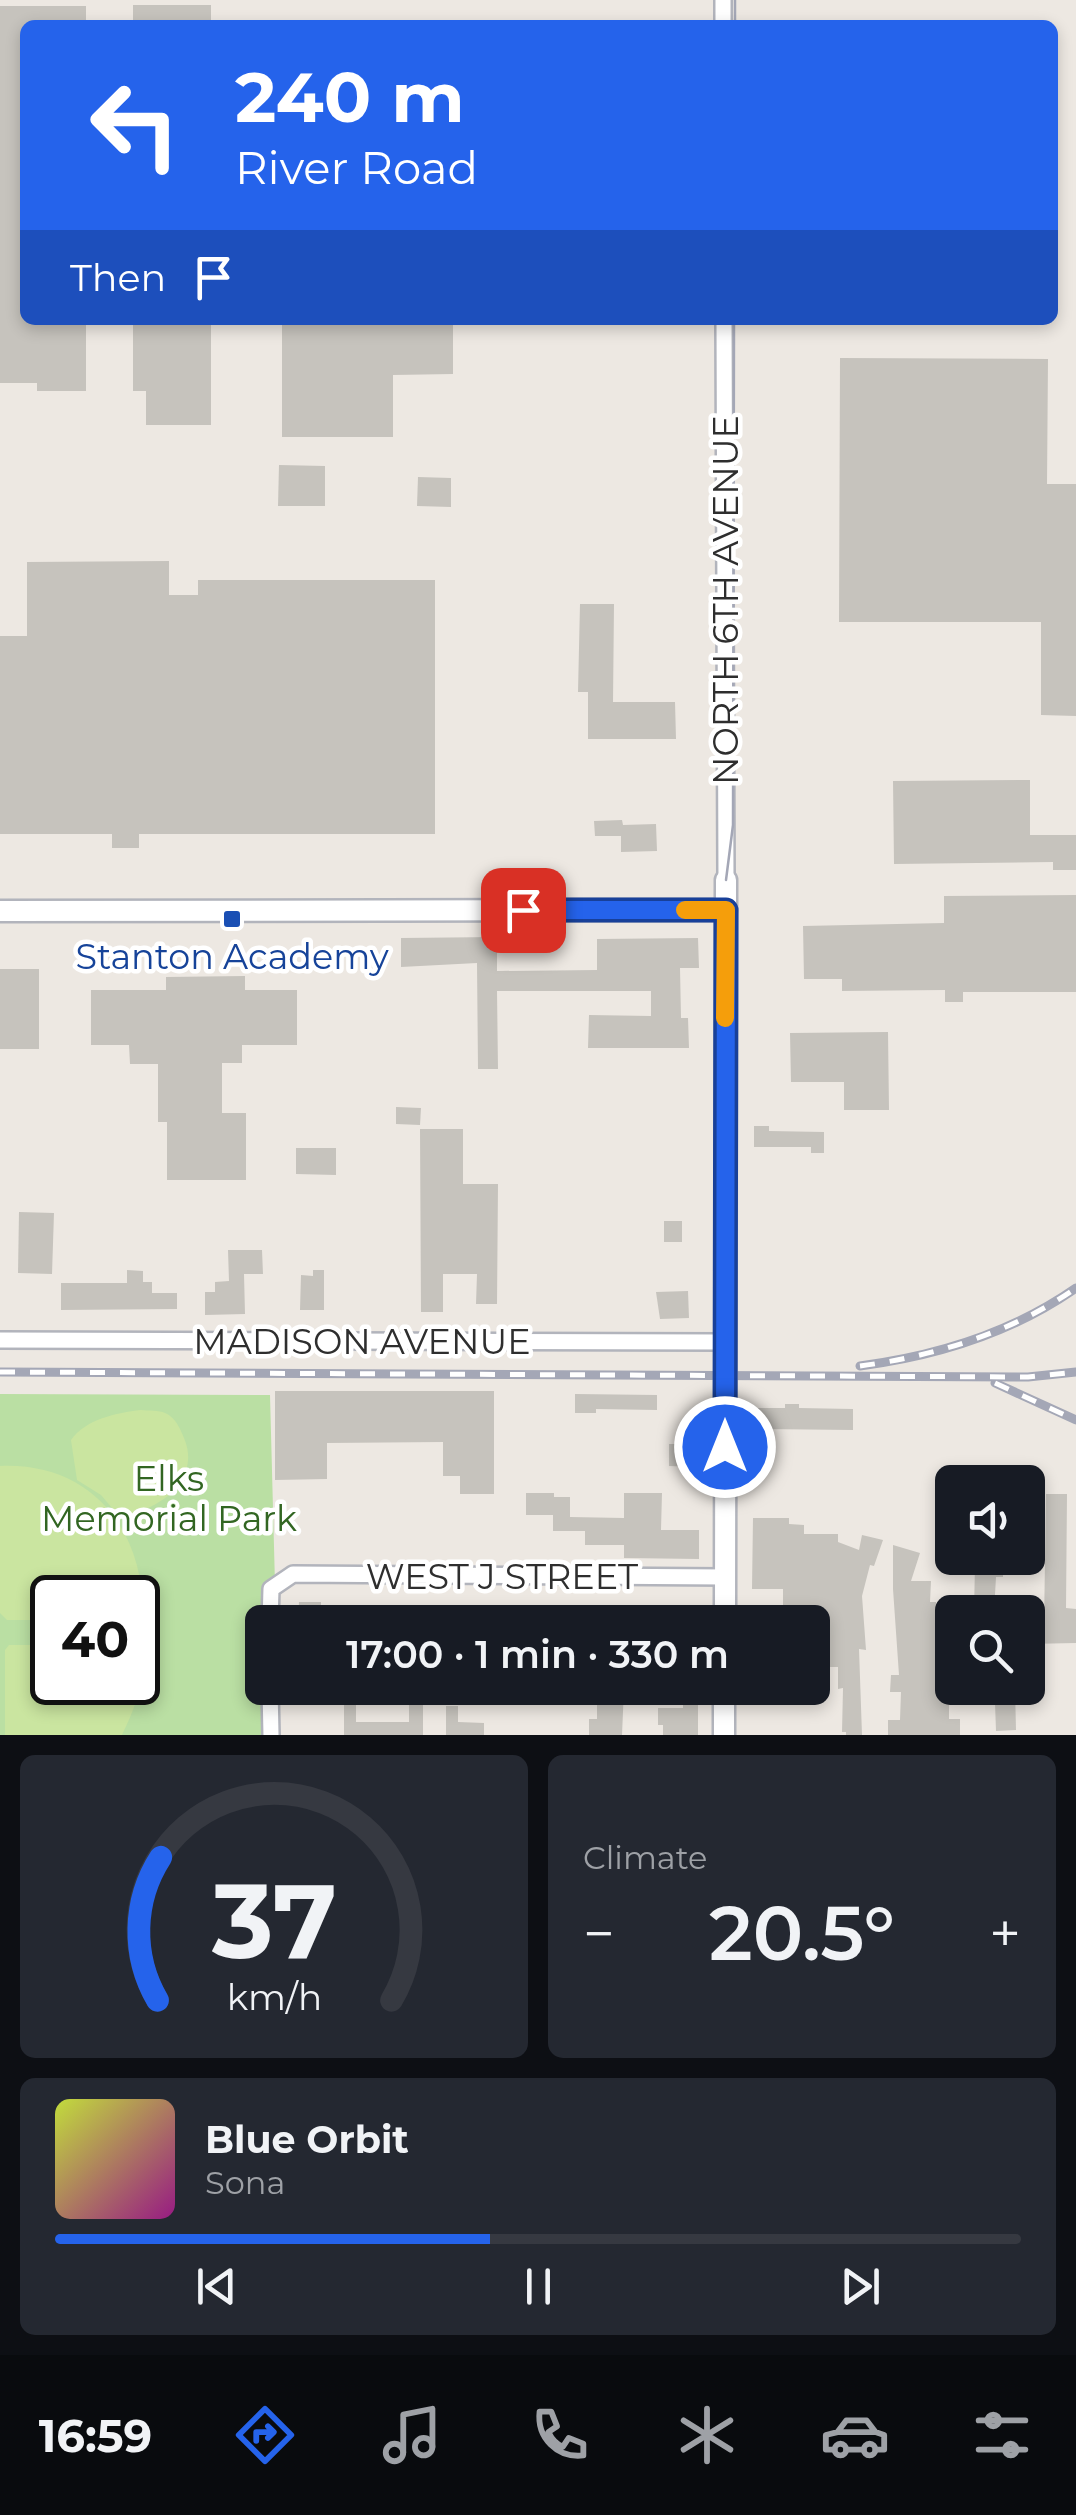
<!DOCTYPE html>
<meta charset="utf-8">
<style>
:root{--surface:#171b24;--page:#242831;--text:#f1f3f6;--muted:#9ea1a6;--line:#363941;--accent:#2563eb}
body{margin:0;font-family:Montserrat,sans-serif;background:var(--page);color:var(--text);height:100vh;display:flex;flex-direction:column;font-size:38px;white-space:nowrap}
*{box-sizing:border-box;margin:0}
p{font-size:32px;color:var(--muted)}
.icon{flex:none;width:55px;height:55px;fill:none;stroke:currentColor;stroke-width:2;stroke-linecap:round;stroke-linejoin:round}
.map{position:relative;height:1735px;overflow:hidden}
.sheet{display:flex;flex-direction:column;gap:20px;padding:20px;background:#0d0f14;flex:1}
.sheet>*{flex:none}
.hud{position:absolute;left:20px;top:20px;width:1038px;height:305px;border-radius:15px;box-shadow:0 5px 15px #0003;background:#2563eb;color:#fff;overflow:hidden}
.buttons{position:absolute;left:935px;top:1465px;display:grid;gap:20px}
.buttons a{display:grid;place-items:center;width:110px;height:110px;border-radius:15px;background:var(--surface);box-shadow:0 5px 15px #0003;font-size:50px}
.speed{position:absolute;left:30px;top:1575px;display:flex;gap:20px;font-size:50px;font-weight:700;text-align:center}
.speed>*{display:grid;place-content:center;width:130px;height:130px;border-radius:50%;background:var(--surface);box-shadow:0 5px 15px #0003;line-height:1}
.speed .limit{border:5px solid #111;border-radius:15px;background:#fff;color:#111}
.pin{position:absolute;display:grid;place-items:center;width:85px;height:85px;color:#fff;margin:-42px;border-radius:20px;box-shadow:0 5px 15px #0006}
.me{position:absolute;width:110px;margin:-55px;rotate:0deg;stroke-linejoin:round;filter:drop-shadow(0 0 8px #0008)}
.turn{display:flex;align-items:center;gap:35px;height:210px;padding:0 50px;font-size:45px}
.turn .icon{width:130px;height:130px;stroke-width:2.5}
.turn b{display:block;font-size:70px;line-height:85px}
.then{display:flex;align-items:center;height:95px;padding:0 50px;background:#0003;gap:20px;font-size:38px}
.big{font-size:75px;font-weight:600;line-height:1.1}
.sheet .card{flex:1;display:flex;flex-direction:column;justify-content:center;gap:15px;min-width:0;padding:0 35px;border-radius:15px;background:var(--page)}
.sheet .dial{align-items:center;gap:0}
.dial svg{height:260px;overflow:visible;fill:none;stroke:var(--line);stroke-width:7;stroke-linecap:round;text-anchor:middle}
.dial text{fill:var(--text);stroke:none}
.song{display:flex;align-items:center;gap:30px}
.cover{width:120px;height:120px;border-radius:15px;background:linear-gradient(135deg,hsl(70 70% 55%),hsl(310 70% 35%))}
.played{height:10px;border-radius:5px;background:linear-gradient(90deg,var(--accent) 45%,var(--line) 45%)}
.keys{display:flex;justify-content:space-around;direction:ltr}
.heat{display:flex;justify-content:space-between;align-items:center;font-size:55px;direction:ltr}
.sheet .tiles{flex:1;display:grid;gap:20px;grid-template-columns:1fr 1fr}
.card:last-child{grid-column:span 2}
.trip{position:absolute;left:245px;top:1605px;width:585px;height:100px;border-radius:15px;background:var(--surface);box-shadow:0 5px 15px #0003;font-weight:600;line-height:100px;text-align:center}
.tabs{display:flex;height:160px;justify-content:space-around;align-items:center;background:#090b0e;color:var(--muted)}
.tabs .icon{width:70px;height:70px}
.tabs .active{color:var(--accent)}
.tabs b{font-size:45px;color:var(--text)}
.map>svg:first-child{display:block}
</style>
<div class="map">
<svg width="1076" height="1735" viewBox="0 0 1076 1735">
<rect width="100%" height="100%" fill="#ede8e2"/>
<path fill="#badfa3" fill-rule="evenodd" d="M0,1394l270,1 6,227h-14v66h15l2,47h-279zM52,1598h86v84h-86z"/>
<g fill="#cae5a0">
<path d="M141,1410c7,1 18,0 24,3 10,4 15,15 19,25 18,42 -26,75 -66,77l-17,-20 -24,-15 -6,-40c15,-21 45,-27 70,-30z"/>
<path d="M0,1466c90,-4 143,62 143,147l-5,3v-18h-86v22h-45l-7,-7z"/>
<path d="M9,1645h43v37h86v-26l4,3c1,29 -8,51 -20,76h-117v-85z"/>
</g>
<g fill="#c6c3bd">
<rect x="133" y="5" width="78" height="20"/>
<polygon points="0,6 86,6 86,25 25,25 25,320 86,320 86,391 37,391 37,383 0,383"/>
<polygon points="133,320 211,320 211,425 146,425 146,391 133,391"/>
<polygon points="282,320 453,320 453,374 393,375 393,437 282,437"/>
<polygon points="840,358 1048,359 1047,484 1076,484 1076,716 1041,715 1041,622 839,622"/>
<polygon points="279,465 325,466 325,506 278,506"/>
<polygon points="418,477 451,478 451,507 417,506"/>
<polygon points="169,561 169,595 198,595 198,580 435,580 435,834 139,834 139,848 112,848 112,834 0,834 0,636 27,636 27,562"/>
<polygon points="580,604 614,604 613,702 675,702 676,739 588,739 588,692 578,692"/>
<polygon points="1030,780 1030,835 1076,835 1076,870 1053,870 1053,862 894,864 893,781"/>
<polygon points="622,820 623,825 656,824 657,851 621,852 621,836 595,836 594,821"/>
<polygon points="1076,895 1076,992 963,992 963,1002 945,1002 945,990 842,991 842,979 804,979 803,926 944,923 944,896"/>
<polygon points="497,937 497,971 597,970 597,939 698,938 699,968 680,968 681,1018 688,1018 689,1048 588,1048 589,1015 651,1016 651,991 497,991 498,1069 478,1069 477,963 401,967 401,938"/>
<rect x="0" y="969" width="39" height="80"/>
<polygon points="245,976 245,990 297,990 297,1045 242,1045 242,1063 222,1063 222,1113 246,1113 246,1180 167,1180 167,1122 158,1122 158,1064 130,1064 129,1045 91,1045 91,990 166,990 166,977"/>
<polygon points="888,1032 889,1110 844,1110 844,1082 791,1082 790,1033"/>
<polygon points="396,1107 421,1108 420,1125 396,1124"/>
<polygon points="754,1126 769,1126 769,1131 824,1132 824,1153 811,1153 811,1147 754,1147"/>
<polygon points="420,1129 463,1129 463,1184 498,1184 497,1304 476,1304 477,1274 443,1274 443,1312 421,1312"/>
<polygon points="296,1148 336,1148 336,1175 296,1174"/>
<polygon points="19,1212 54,1213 52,1274 18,1273"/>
<rect x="664" y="1221" width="18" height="21"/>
<polygon points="228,1250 262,1250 263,1274 244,1274 245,1314 205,1315 205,1292 215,1292 215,1282 229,1281"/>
<polygon points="127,1270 143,1271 143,1282 152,1282 152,1293 177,1293 177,1309 61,1310 61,1283 127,1283"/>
<polygon points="313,1270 324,1270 324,1310 300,1310 301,1275 313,1276"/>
<polygon points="688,1291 689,1318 660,1319 656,1292"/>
<polygon points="275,1391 494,1391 494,1494 460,1494 460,1476 443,1476 443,1442 327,1443 327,1479 275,1480"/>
<polygon points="575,1394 657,1395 657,1410 596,1409 596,1413 575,1413"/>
<polygon points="785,1404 799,1404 799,1408 853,1409 853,1430 757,1429 757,1408 785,1408"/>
<polygon points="669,1444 698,1444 697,1467 669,1466"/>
<polygon points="526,1493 554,1493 554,1497 570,1497 570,1517 624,1518 624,1493 662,1493 661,1530 699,1530 699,1559 624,1558 624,1545 585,1545 585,1531 553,1531 553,1515 526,1515"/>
<polygon points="1046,1494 1067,1494 1066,1608 1076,1609 1076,1643 1028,1644 1028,1626 1044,1626"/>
<polygon points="753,1518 789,1518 789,1524 804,1525 804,1534 838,1534 838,1542 859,1550 862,1535 883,1540 874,1566 870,1565 862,1596 866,1650 859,1649 862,1735 846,1735 846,1732 842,1732 843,1688 838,1689 838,1667 825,1667 825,1622 783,1622 783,1589 752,1589"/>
<polygon points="893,1545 920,1553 911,1581 931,1581 930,1602 936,1602 936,1668 949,1668 949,1719 960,1719 960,1735 888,1735 888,1720 900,1720 901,1692 890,1692 891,1675 899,1675 893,1589"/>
<polygon points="975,1564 1003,1565 1003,1577 996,1577 994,1612 974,1612"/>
<polygon points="299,1602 321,1602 321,1622 298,1622"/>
<polygon points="597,1688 624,1688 622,1735 589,1735 589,1719 597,1719"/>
<polygon points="981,1688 1015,1688 1016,1730 996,1731 995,1703 980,1703"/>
<polygon points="409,1694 423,1694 423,1735 344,1735 344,1700 356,1700 356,1722 409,1722"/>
<polygon points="683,1694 698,1694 698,1735 663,1735 663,1725 658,1725 658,1708 683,1708"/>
<polygon points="446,1706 458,1706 458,1722 484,1723 484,1735 446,1735"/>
</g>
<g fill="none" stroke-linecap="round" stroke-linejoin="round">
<defs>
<g id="minor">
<polyline points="723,0 723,25"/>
<polyline points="724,320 726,880"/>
<polyline points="0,1340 724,1342"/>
<polyline points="270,1622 271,1589 293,1574 726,1577"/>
<polyline points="270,1688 271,1735"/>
</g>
<g id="tertiary">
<polyline points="0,911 726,910"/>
<polyline points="725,1622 726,880"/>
<polyline points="724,1735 724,1688"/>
</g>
</defs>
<use href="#minor" stroke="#b2b4bc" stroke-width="20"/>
<use href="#tertiary" stroke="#b2b4bc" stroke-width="25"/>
<use href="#minor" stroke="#fff" stroke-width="15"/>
<use href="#tertiary" stroke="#fff" stroke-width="20"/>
<g stroke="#a4a7b6" stroke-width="2.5">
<polyline points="735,25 735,0"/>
<polyline points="726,880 733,825 734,320"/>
</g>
<defs>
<g id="rail">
<path d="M860,1366c76,-10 153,-34 216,-78"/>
<polyline points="0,1372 1028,1377 1076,1372"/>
<polyline points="995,1383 1076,1420"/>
</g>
</defs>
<use href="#rail" stroke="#a4a7b6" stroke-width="9"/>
<use href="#rail" stroke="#fff" stroke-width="5" stroke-dasharray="15" stroke-linecap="butt"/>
</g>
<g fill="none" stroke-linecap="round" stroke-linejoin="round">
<defs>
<polyline id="route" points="523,910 726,910 725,1447"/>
</defs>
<use href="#route" stroke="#184099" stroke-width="25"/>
<use href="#route" stroke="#2563eb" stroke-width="18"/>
<polyline stroke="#f59e0b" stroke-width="18" points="685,910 726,910 725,1018"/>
</g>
<rect fill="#1a4fb4" stroke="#fff" stroke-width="4" x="222" y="909" width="20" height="20" rx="5"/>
<g text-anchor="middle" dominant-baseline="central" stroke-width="9" stroke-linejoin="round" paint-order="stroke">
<g font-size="35" fill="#2e2e2e" stroke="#fff">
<text transform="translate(725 600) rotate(-90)">NORTH 6TH AVENUE</text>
<text x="362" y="1341">MADISON AVENUE</text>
<text x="502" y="1576">WEST J STREET</text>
</g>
<g font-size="35" fill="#164399" stroke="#fff">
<text x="232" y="956">Stanton Academy</text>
</g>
<g font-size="35" fill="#326622" stroke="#fff">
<text x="169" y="1478">Elks<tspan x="169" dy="40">Memorial Park</tspan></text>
</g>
</g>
</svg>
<div class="buttons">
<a><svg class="icon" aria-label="sound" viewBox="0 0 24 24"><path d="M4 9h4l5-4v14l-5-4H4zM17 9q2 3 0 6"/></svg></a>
<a><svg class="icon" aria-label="search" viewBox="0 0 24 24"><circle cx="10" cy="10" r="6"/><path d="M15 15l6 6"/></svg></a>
</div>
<div class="speed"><div class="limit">40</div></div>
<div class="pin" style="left:523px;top:910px;background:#d93025"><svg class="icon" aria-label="arrive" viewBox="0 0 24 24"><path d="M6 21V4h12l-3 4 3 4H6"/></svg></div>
<svg class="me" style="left:725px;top:1447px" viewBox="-20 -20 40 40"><circle r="17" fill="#2563eb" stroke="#fff" stroke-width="3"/><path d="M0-11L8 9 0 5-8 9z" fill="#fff"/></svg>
<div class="trip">17:00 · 1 min · 330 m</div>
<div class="hud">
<div class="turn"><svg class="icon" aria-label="left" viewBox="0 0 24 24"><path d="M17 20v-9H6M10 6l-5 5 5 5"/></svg><div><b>240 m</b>River Road</div></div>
<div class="then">Then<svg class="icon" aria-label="arrive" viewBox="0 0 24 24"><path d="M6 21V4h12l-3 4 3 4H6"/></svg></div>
</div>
</div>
<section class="sheet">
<div class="tiles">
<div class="card dial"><svg viewBox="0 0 100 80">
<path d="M14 69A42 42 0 1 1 86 69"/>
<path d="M14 69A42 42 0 0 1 15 25" stroke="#2563eb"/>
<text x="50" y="56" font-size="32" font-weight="700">37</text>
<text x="50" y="72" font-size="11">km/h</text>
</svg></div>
<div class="card"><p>Climate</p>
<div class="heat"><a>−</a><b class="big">20.5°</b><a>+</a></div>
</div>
<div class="card">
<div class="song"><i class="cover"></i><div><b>Blue Orbit</b><p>Sona</p></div></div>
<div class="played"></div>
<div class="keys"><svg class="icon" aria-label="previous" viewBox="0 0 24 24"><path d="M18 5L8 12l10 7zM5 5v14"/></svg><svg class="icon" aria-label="pause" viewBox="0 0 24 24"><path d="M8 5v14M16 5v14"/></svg><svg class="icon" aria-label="next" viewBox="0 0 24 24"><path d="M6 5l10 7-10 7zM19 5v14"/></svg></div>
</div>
</div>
</section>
<nav class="tabs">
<b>16:59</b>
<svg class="icon active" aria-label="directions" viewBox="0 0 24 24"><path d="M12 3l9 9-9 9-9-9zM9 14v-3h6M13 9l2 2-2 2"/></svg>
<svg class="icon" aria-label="music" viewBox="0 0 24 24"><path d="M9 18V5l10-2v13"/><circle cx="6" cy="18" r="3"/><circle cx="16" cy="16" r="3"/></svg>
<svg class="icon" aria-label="phone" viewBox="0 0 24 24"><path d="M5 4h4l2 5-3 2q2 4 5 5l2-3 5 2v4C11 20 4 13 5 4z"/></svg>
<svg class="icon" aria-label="climate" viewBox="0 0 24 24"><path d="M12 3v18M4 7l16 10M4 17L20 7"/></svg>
<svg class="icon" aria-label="car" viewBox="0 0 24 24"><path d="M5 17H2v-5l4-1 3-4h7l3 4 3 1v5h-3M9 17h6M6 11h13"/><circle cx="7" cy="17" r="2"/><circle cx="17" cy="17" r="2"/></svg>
<svg class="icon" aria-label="filters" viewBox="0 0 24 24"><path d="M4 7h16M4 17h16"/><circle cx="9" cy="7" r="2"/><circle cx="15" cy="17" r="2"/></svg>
</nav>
